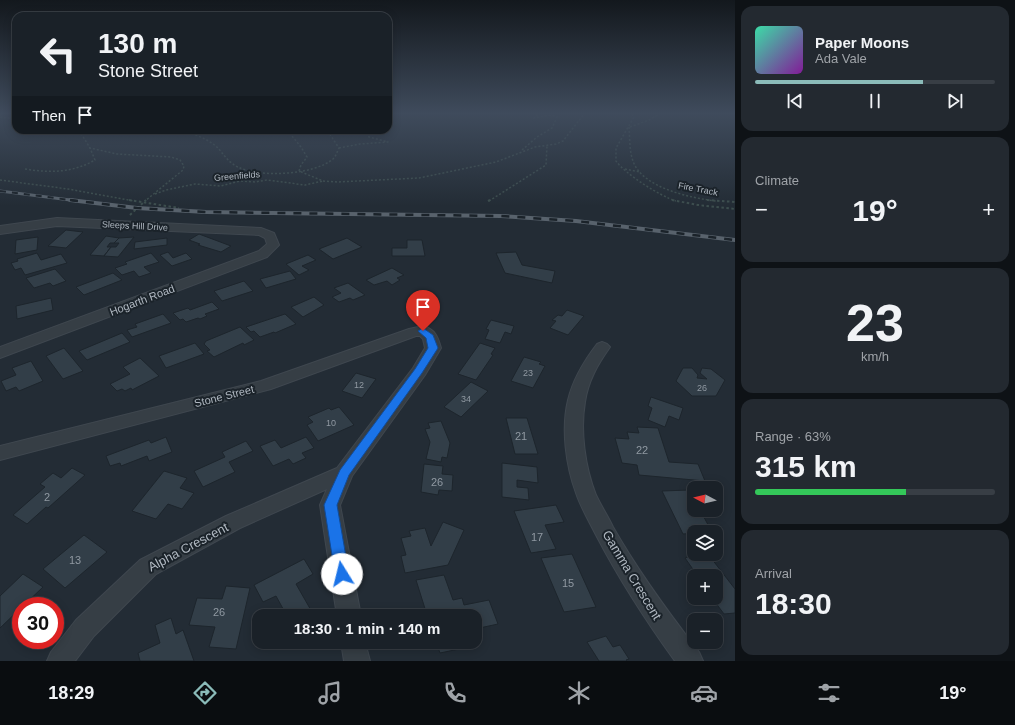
<!DOCTYPE html>
<meta charset="utf-8">
<style>
:root{--surface:#1a2128;--page:#232930;--text:#f1f3f6;--muted:#9fa3a8;--line:#383e45;--accent:#8bbbb9}
body{margin:0;font-family:Arial,sans-serif;background:var(--page);color:var(--text);height:100vh;display:flex;flex-direction:column;font-size:15px;white-space:nowrap}
*{box-sizing:border-box;margin:0}
p{font-size:13px;color:var(--muted)}
.icon{flex:none;width:22px;height:22px;fill:none;stroke:currentColor;stroke-width:2;stroke-linecap:round;stroke-linejoin:round}
.map{position:relative;flex:1;overflow:hidden}
.side{display:flex;flex-direction:column;gap:6px;padding:6px;background:#0e1216;width:280px}
.side>*{flex:none}
.banner{position:absolute;left:12px;top:12px;width:380px;height:122px;border-radius:12px;box-shadow:0 2px 10px #0003,0 0 0 1px var(--line);background:#1a2128;color:var(--text);overflow:hidden}
.needle{width:26px;rotate:277deg}
.controls{position:absolute;left:687px;top:481px;display:grid;gap:8px}
.controls a{display:grid;place-items:center;width:36px;height:36px;border-radius:8px;background:var(--surface);box-shadow:0 2px 10px #0003,0 0 0 1px var(--line);font-size:20px}
.speed{position:absolute;left:12px;top:597px;display:flex;gap:8px;font-size:20px;font-weight:700;text-align:center}
.speed>*{display:grid;place-content:center;width:52px;height:52px;border-radius:50%;background:var(--surface);box-shadow:0 2px 10px #0003,0 0 0 1px var(--line);line-height:1}
.speed .limit{border:6px solid #d22;background:#fff;color:#111}
.pin{position:absolute;display:grid;place-items:center;width:34px;height:34px;color:#fff;margin:-41px -17px;border-radius:50% 50% 50% 0;rotate:-45deg;box-shadow:0 0 4px #0007}
.pin .icon{rotate:45deg}
.me{position:absolute;width:44px;margin:-22px;rotate:351deg;stroke-linejoin:round;filter:drop-shadow(0 0 3px #0008)}
.turn{display:flex;align-items:center;gap:14px;height:84px;padding:0 20px;font-size:18px}
.turn .icon{width:52px;height:52px;stroke-width:2.5}
.turn b{display:block;font-size:28px;line-height:34px}
.then{display:flex;align-items:center;height:38px;padding:0 20px;background:#0003;gap:8px;font-size:15px}
.big{font-size:30px;font-weight:700;line-height:1.1}
.side .tile{flex:1;display:flex;flex-direction:column;justify-content:center;gap:6px;min-width:0;padding:0 14px;border-radius:12px;background:var(--page)}
.side .dial{align-items:center;gap:0}
.dial b{font-size:52px;line-height:1}
.song{display:flex;align-items:center;gap:12px}
.cover{width:48px;height:48px;border-radius:6px;background:linear-gradient(135deg,hsl(160 70% 55%),hsl(290 70% 35%))}
.played{height:4px;border-radius:2px;background:linear-gradient(90deg,var(--accent) 70%,var(--line) 70%)}
.keys{display:flex;justify-content:space-around;direction:ltr}
.heat{display:flex;justify-content:space-between;align-items:center;font-size:22px;direction:ltr}
.charge{height:6px;border-radius:3px;background:linear-gradient(90deg,#34c759 63%,var(--line) 0)}
.trip{position:absolute;left:252px;top:609px;width:230px;height:40px;border-radius:12px;background:var(--surface);box-shadow:0 2px 10px #0003,0 0 0 1px var(--line);font-weight:700;line-height:40px;text-align:center}
.tab-bar{display:flex;height:64px;justify-content:space-around;align-items:center;background:#0a0d10;color:var(--muted)}
.tab-bar .icon{width:28px;height:28px}
.tab-bar .on{color:var(--accent)}
.tab-bar b{font-size:18px;color:var(--text)}
main{display:flex;flex:1;min-height:0}
.map>svg:first-child{display:block}
</style>
<main>
<div class="map">
<svg width="735" height="661" viewBox="0 0 735 661">
<rect width="100%" height="100%" fill="#232c35"/>
<g fill="#323e48" stroke="#1d252c">
<polygon points="66,230 83,232 66,248 48,246"/>
<polygon points="199,234 231,246 221,252 198,245 200,244 189,240"/>
<polygon points="106,236 119,238 114,243 110,243 107,247 111,247 104,256 90,255"/>
<polygon points="38,237 37,250 15,254 16,240"/>
<polygon points="134,237 118,257 104,256 111,247 116,247 119,243 114,243 119,238"/>
<polygon points="167,238 167,245 134,249 135,242"/>
<polygon points="347,238 362,247 333,259 319,249"/>
<polygon points="407,240 422,240 425,256 392,256 392,248 407,248"/>
<polygon points="168,252 173,258 186,253 192,259 172,266 160,255"/>
<polygon points="516,252 522,265 555,271 552,283 505,273 496,253"/>
<polygon points="37,253 41,260 61,254 67,263 25,275 21,268 15,270 11,263 18,261 17,259"/>
<polygon points="151,253 159,262 144,267 151,273 139,277 134,271 122,275 115,268 127,264 125,262"/>
<polygon points="308,255 316,260 302,266 309,270 299,275 286,264"/>
<polygon points="392,268 404,275 397,278 400,280 392,285 387,281 374,285 366,280"/>
<polygon points="55,269 66,281 53,286 50,283 34,288 26,278"/>
<polygon points="290,271 296,279 266,288 260,279"/>
<polygon points="113,273 122,280 84,295 76,287"/>
<polygon points="244,281 253,291 222,301 214,291"/>
<polygon points="348,283 365,295 353,300 350,298 339,302 332,297 341,293 334,288"/>
<polygon points="314,297 324,305 303,317 291,307"/>
<polygon points="51,298 53,310 17,319 16,306"/>
<polygon points="212,302 219,309 205,314 207,316 200,319 198,318 186,322 183,319 180,320 173,313 188,308 190,310"/>
<polygon points="567,310 584,316 568,335 550,328 556,321 552,320 558,315 562,316"/>
<polygon points="163,314 171,323 132,337 127,330 137,327 135,324"/>
<polygon points="285,314 296,324 275,333 274,332 260,337 254,331 251,332 246,327"/>
<polygon points="491,320 514,326 511,334 505,332 500,343 485,339 489,330 486,329"/>
<polygon points="240,327 254,340 244,345 243,343 214,357 207,351 210,350 204,344 206,341"/>
<polygon points="122,333 130,342 87,360 79,351"/>
<polygon points="195,343 204,354 166,368 159,356"/>
<polygon points="480,343 495,348 491,354 493,355 476,380 458,374"/>
<polygon points="64,348 83,371 63,379 46,356"/>
<polygon points="524,357 541,362 539,364 545,366 533,388 511,381"/>
<polygon points="140,358 159,376 132,390 131,388 125,391 122,389 117,391 110,384 130,374 123,367"/>
<polygon points="31,361 43,381 19,391 16,387 6,391 1,381 16,375 12,368"/>
<polygon points="683,368 692,368 698,375 697,378 707,379 700,373 702,368 711,369 725,380 716,396 692,396 676,381"/>
<polygon points="356,373 376,379 362,398 342,391"/>
<polygon points="471,382 488,391 461,417 444,407"/>
<polygon points="651,397 683,408 679,420 669,416 665,427 648,420 652,408 648,406"/>
<polygon points="339,407 354,425 318,441 307,425 313,422 308,417 329,408 331,410"/>
<polygon points="506,418 527,418 538,454 515,454"/>
<polygon points="441,421 450,443 447,458 442,457 441,462 426,459 430,442 425,429 430,428 428,423"/>
<polygon points="637,427 658,428 669,462 698,464 705,481 639,475 637,465 622,463 615,438 629,439 627,432 639,433"/>
<polygon points="166,437 172,452 149,461 147,456 121,466 120,463 110,466 106,456 149,440 151,443"/>
<polygon points="306,437 314,448 302,453 306,458 293,464 289,459 273,466 260,446 275,440 281,448"/>
<polygon points="246,441 253,451 229,462 235,472 203,487 194,471 225,457 222,452"/>
<polygon points="502,463 537,467 538,483 517,480 517,487 528,488 529,500 502,497"/>
<polygon points="424,464 443,466 442,474 453,475 452,491 439,490 438,495 421,492"/>
<polygon points="72,468 85,475 48,508 46,507 27,524 13,515 45,487 40,484 53,473 61,478"/>
<polygon points="164,471 187,478 180,488 194,493 182,509 168,504 156,519 132,511"/>
<polygon points="689,490 694,499 694,510 700,510 712,532 683,534 662,491"/>
<polygon points="556,505 564,522 545,525 556,549 531,553 514,511"/>
<polygon points="443,522 464,530 448,565 405,573 401,556 406,555 401,538 411,536 409,531 425,528 431,546"/>
<polygon points="84,535 107,552 65,588 43,569"/>
<polygon points="692,551 694,551 694,554 708,554 735,589 735,613 724,614 712,598 716,598 716,576 694,576 694,586 688,577 697,575 685,558 695,555"/>
<polygon points="572,554 596,607 564,612 541,558"/>
<polygon points="304,559 313,574 296,584 312,612 306,616 287,616 276,596 263,602 254,585"/>
<polygon points="23,574 43,587 0,628 0,596"/>
<polygon points="444,575 453,600 462,598 464,605 489,600 498,624 475,629 475,616 422,616 427,615 416,580"/>
<polygon points="226,586 250,588 236,649 209,647 215,627 189,625 197,598 222,599"/>
<polygon points="171,618 176,634 183,630 194,661 140,661 138,653 160,643 155,625"/>
<polygon points="606,636 613,647 620,645 629,659 626,660 627,661 599,661 587,642"/>
<polygon points="436,642 468,642 469,647 440,653"/>
</g>
<g fill="none" stroke-linecap="round" stroke-linejoin="round">
<defs>
<g id="minor">
<polygon points="57,218 261,228 274,233 279,245 267,257 0,358 0,347 259,251 267,244 265,238 259,235 57,226 0,234 0,226"/>
<path d="M423,326c12,3 15,11 18,22l-16,27 -73,101 -12,29 21,111h-24l-17,-111 7,-16 -87,39 -84,46 -62,62 -19,25h-28l4,-9 25,-32 64,-60 86,-44 111,-48 76,-100 12,-20 -2,-9 -3,-3h-4l-145,53 -271,71v-14l261,-65 148,-52z"/>
<path d="M602,342l5,2 3,3c-12,17 -22,34 -25,55 -5,29 0,65 11,93 5,11 12,21 17,32 25,44 55,85 86,125l4,9h-28c-29,-40 -56,-82 -79,-126 -7,-14 -15,-27 -20,-42 -10,-27 -15,-64 -8,-93 5,-21 16,-39 29,-56z"/>
<polygon points="341,642 365,642 370,661 344,661"/>
</g>
</defs>
<use href="#minor" stroke="#3f474f" stroke-width="2"/>
<g stroke="#3d4e4e" stroke-width="1.5" stroke-dasharray="2 2" stroke-linecap="butt">
<path d="M632,114l2,3 -18,31v13c9,13 44,35 60,40"/>
<polyline points="0,115 2,114"/>
<polyline points="0,117 16,119"/>
<polyline points="388,120 392,121 388,121"/>
<path d="M629,127c1,11 0,23 4,34 9,27 58,37 83,40"/>
<polyline points="630,127 649,120 659,114"/>
<polyline points="79,130 90,148 117,154 171,157 180,160 184,166 183,170 145,201"/>
<path d="M176,130c15,3 30,7 42,18 6,7 11,15 20,19 22,11 76,8 95,-8 3,-3 4,-7 6,-11l-12,-18"/>
<polyline points="287,130 301,147 307,157 301,165 299,171 323,181 337,182 419,178 496,162 535,147 556,144 563,141 584,114"/>
<polyline points="339,148 360,144 388,142 369,137 366,132 359,130"/>
<polyline points="522,150 537,137 552,128 557,117 551,115 534,118 538,114"/>
<path d="M25,169c25,4 47,4 70,-9l-5,-12"/>
<polyline points="625,169 640,172"/>
<polyline points="0,180 68,189 134,201"/>
<polyline points="155,194 166,190 195,184 221,186 240,181 255,182 267,180 305,185 323,181"/>
<polyline points="489,201 546,165 547,146"/>
</g>
<g stroke="#3d4e4e" stroke-width="2" stroke-dasharray="2.5 2.5" stroke-linecap="butt">
<polyline points="129,200 179,208"/>
<polyline points="672,200 698,205 735,209"/>
<polyline points="707,200 735,202"/>
<polyline points="488,201 490,200"/>
<polyline points="130,215 146,200"/>
</g>
<use href="#minor" fill="#363e45" fill-rule="evenodd"/>
<defs>
<polyline id="rail-far1" points="0,191 78,201"/>
<polyline id="rail" points="70,200 137,208 206,212 501,216 576,221 735,240"/>
</defs>
<use href="#rail-far1" stroke="#58626c" stroke-width="3"/>
<use href="#rail" stroke="#58626c" stroke-width="4"/>
<use href="#rail-far1" stroke="#1b232a" stroke-width="2" stroke-dasharray="6" stroke-linecap="butt"/>
<use href="#rail" stroke="#1b232a" stroke-width="2.5" stroke-dasharray="8" stroke-linecap="butt"/>
</g>
<linearGradient id="sky" x2="0" y2="1"><stop stop-color="#13181d"/><stop offset="0.55" stop-color="#3f4b5c"/><stop offset="1" stop-color="#3f4b5c" stop-opacity="0"/></linearGradient>
<rect width="735" height="206" fill="url(#sky)"/>
<polygon fill="#1a73e8" stroke="#114b97" points="423,328 433,335 438,348 422,373 349,475 337,505 349,574 347,579 342,580 337,579 335,574 324,505 340,470 415,369 428,348 426,338 418,331"/>
<g text-anchor="middle" dominant-baseline="central" stroke-width="4" stroke-linejoin="round" paint-order="stroke">
<g font-size="9" fill="#b1b9c2" stroke="#1b232a">
<text transform="translate(237 176) rotate(-5)">Greenfields</text>
<text transform="translate(698 189) rotate(11)">Fire Track</text>
<text transform="translate(135 226) rotate(3)">Sleeps Hill Drive</text>
</g>
<g font-size="9" fill="#9099a2">
<text x="528" y="373">23</text>
<text x="359" y="385">12</text>
<text x="702" y="388">26</text>
<text x="466" y="399">34</text>
<text x="331" y="423">10</text>
</g>
<g font-size="11" fill="#b1b9c2" stroke="#1b232a">
<text transform="translate(142 300) rotate(-21)">Hogarth Road</text>
<text transform="translate(224 396) rotate(-14)">Stone Street</text>
</g>
<g font-size="11" fill="#9099a2">
<text x="521" y="436">21</text>
<text x="642" y="450">22</text>
<text x="437" y="482">26</text>
<text x="47" y="497">2</text>
<text x="537" y="537">17</text>
<text x="75" y="560">13</text>
<text x="568" y="583">15</text>
<text x="219" y="612">26</text>
</g>
<g font-size="13" fill="#b1b9c2" stroke="#1b232a">
<text transform="translate(188 547) rotate(-28)">Alpha Crescent</text>
<text transform="translate(632 575) rotate(59)">Gamma Crescent</text>
</g>
</g>
</svg>
<div class="controls">
<a><svg class="needle" viewBox="-14 -14 28 28"><path d="M0-13l5 13h-10z" fill="#e53935"/><path d="M0 13l5-13h-10z" fill="#9fa3a8"/></svg></a>
<a><svg class="icon" aria-label="layers" viewBox="0 0 24 24"><path d="M12 4l9 5-9 5-9-5zM3 14l9 5 9-5"/></svg></a>
<a>+</a>
<a>−</a>
</div>
<div class="speed"><div class="limit">30</div></div>
<div class="pin" style="left:423px;top:331px;background:#d93025"><svg class="icon" aria-label="arrive" viewBox="0 0 24 24"><path d="M6 21V4h12l-3 4 3 4H6"/></svg></div>
<svg class="me" style="left:342px;top:574px" viewBox="-20 -20 40 40"><circle r="19" fill="#fff"/><path d="M0-13L10 11 0 6-10 11z" fill="#1a73e8"/></svg>
<div class="trip">18:30 · 1 min · 140 m</div>
<div class="banner">
<div class="turn"><svg class="icon" aria-label="left" viewBox="0 0 24 24"><path d="M17 20v-9H6M10 6l-5 5 5 5"/></svg><div><b>130 m</b>Stone Street</div></div>
<div class="then">Then<svg class="icon" aria-label="arrive" viewBox="0 0 24 24"><path d="M6 21V4h12l-3 4 3 4H6"/></svg></div>
</div>
</div>
<section class="side">
<div class="tile">
<div class="song"><i class="cover"></i><div><b>Paper Moons</b><p>Ada Vale</p></div></div>
<div class="played"></div>
<div class="keys"><svg class="icon" aria-label="previous" viewBox="0 0 24 24"><path d="M18 5L8 12l10 7zM5 5v14"/></svg><svg class="icon" aria-label="pause" viewBox="0 0 24 24"><path d="M8 5v14M16 5v14"/></svg><svg class="icon" aria-label="next" viewBox="0 0 24 24"><path d="M6 5l10 7-10 7zM19 5v14"/></svg></div>
</div>
<div class="tile"><p>Climate</p>
<div class="heat"><a>−</a><b class="big">19°</b><a>+</a></div>
</div>
<div class="tile dial"><b>23</b><p>km/h</p></div>
<div class="tile"><p>Range · 63%</p><b class="big">315 km</b><div class="charge"></div></div>
<div class="tile"><p>Arrival</p><b class="big">18:30</b></div>
</section>
</main>
<nav class="tab-bar">
<b>18:29</b>
<svg class="icon on" aria-label="directions" viewBox="0 0 24 24"><path d="M12 3l9 9-9 9-9-9zM9 14v-3h6M13 9l2 2-2 2"/></svg>
<svg class="icon" aria-label="music" viewBox="0 0 24 24"><path d="M9 18V5l10-2v13"/><circle cx="6" cy="18" r="3"/><circle cx="16" cy="16" r="3"/></svg>
<svg class="icon" aria-label="phone" viewBox="0 0 24 24"><path d="M5 4h4l2 5-3 2q2 4 5 5l2-3 5 2v4C11 20 4 13 5 4z"/></svg>
<svg class="icon" aria-label="climate" viewBox="0 0 24 24"><path d="M12 3v18M4 7l16 10M4 17L20 7"/></svg>
<svg class="icon" aria-label="car" viewBox="0 0 24 24"><path d="M5 17H2v-5l4-1 3-4h7l3 4 3 1v5h-3M9 17h6M6 11h13"/><circle cx="7" cy="17" r="2"/><circle cx="17" cy="17" r="2"/></svg>
<svg class="icon" aria-label="filters" viewBox="0 0 24 24"><path d="M4 7h16M4 17h16"/><circle cx="9" cy="7" r="2"/><circle cx="15" cy="17" r="2"/></svg>
<b>19°</b>
</nav>
